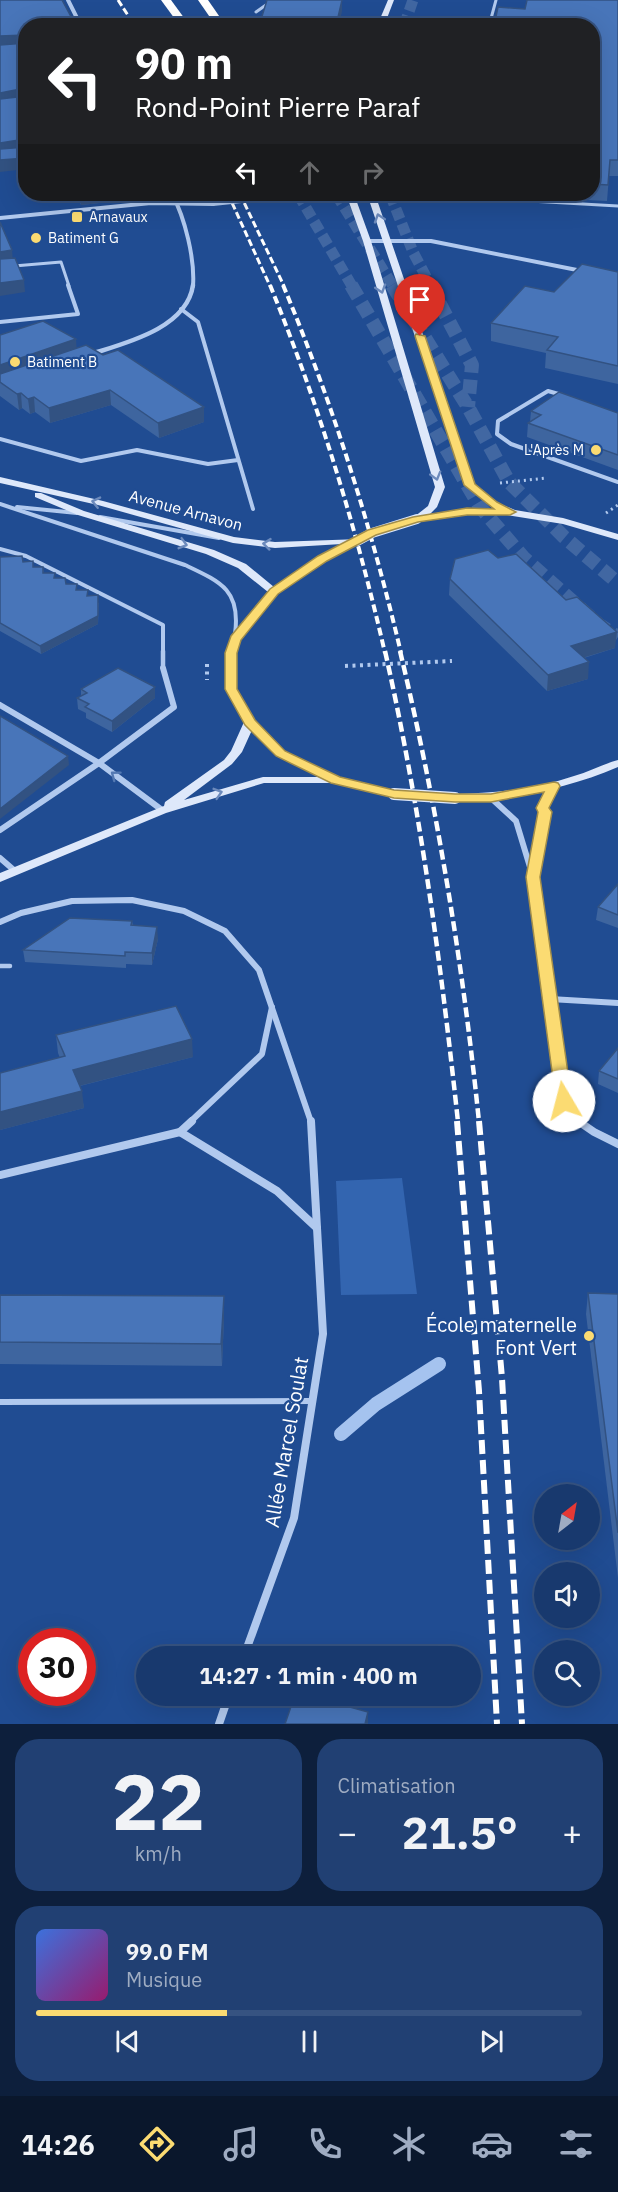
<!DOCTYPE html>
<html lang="fr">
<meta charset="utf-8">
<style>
:root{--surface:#18396e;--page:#214073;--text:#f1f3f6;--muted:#9facc2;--line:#365381;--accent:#fbdb72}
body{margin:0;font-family:"IBM Plex Sans",sans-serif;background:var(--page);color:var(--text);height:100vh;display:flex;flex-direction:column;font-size:22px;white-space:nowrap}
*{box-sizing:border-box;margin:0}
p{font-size:20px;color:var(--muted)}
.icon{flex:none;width:33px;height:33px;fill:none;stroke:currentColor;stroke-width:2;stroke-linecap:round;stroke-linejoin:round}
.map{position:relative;height:1724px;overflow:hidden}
.panel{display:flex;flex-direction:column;gap:15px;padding:15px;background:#0d1f3c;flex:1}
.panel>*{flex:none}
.banner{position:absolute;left:18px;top:18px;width:582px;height:183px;border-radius:24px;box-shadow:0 6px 24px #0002,0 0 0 2px var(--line);background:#202124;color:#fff;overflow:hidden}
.needle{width:39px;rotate:31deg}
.controls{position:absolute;left:534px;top:1484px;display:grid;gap:12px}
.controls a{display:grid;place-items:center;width:66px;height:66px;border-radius:50%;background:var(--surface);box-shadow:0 6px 24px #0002,0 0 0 2px var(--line);font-size:30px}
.speed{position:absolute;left:18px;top:1628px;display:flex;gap:12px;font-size:30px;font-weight:700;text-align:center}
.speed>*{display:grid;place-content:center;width:78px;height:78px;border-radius:50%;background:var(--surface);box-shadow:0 6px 24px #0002,0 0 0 2px var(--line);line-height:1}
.speed .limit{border:9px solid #d22;background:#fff;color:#111}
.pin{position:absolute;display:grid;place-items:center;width:51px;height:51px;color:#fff;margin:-62px -26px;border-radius:50% 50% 50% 0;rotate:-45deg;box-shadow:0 0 6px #0007}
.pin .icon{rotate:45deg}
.me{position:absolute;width:66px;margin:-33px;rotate:352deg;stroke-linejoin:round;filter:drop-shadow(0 0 4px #0008)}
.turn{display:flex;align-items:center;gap:21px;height:126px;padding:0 18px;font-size:27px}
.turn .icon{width:78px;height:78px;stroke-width:2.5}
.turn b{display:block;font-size:42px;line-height:51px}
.lanes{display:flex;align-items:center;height:57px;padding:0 18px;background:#0003;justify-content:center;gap:30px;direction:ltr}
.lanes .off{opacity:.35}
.big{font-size:45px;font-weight:700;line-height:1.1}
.panel .widget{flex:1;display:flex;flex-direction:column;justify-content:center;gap:9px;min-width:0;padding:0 21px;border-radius:24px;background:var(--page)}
.panel .dial{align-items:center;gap:0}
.dial b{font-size:78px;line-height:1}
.song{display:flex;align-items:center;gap:18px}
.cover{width:72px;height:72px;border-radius:9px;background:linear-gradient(135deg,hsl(220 70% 55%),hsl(320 70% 35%))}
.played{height:6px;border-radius:3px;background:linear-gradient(90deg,var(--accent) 35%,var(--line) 35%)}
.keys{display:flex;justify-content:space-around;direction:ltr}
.heat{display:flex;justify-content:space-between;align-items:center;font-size:33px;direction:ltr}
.panel .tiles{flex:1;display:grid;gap:15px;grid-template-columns:1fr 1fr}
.widget:last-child{grid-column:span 2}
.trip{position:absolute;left:136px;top:1646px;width:345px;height:60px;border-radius:30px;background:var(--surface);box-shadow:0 6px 24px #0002,0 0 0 2px var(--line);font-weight:700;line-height:60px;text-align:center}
.tab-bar{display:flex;height:96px;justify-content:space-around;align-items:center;background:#0a172c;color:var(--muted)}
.tab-bar .icon{width:42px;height:42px}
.tab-bar .current{color:var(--accent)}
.tab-bar b{font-size:27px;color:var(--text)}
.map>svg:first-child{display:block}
</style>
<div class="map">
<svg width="618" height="1724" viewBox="0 0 618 1724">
<rect width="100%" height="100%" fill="#204c92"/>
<polygon fill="#3365b0" points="402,1178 417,1294 341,1295 336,1181"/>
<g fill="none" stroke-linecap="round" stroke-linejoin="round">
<polyline stroke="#a5c3ef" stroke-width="14" points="341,1434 376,1404 439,1364"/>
<g stroke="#4167a2" stroke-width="11" stroke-dasharray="11 5" stroke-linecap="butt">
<polyline points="404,26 413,0"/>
<polyline points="298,194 352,286"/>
<polyline points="336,194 393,286"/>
<polyline points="390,194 413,252 431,286"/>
</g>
<g stroke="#4167a2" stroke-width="14" stroke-dasharray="14 7" stroke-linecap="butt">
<polyline points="351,285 480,507 524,558 598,624 618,637"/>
<polyline points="392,285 468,407 509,482 564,537 618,583"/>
<polyline points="430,285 472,365 468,407"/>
</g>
<g stroke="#b1c9ee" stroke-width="3" stroke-dasharray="2 4" stroke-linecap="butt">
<polyline points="500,483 547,478"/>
<polyline points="606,513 618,505"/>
</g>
<polyline stroke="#b1c9ee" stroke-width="4" stroke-dasharray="3 4.5" stroke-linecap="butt" points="207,664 207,680"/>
<g stroke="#b1c9ee" stroke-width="3">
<polyline points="256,12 273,0"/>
<polyline points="489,26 496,0"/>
<polyline points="506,194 512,200 618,206"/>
<polyline points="14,266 61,262 69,286"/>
</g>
<g stroke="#b1c9ee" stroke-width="4">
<polyline points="181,309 198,322 253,509"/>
<polyline points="0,322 78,314 68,285"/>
<polyline points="562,395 548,391 498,421 497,434 511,444 618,482"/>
<polyline points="0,439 81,461 137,450 208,464 238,460"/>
<path d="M0,504l185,61c36,17 56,25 50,69"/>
<polyline points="17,507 77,513"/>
<polyline points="100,517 219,538"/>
<polyline points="0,549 26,556 163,625 163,653"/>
</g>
<g stroke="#b1c9ee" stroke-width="4.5">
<polyline points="163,651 163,668"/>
<polyline points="0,966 10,966"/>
</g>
<polyline stroke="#b1c9ee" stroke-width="6" points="0,1402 313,1401"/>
<g stroke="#b1c9ee" stroke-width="4">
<polyline points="68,0 81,26"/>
<path d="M172,194c13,24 23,65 21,92"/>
<polyline points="269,198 321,194"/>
<polyline points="0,218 151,203 213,204"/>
<polyline points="367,241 431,241 582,271"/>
</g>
<path stroke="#b1c9ee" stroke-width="4.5" d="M91,354c35,-11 96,-26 102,-69"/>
<g stroke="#b1c9ee" stroke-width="6">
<polyline points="0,705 99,763 162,810"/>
<polyline points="491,798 516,821 533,877 545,812 543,808 553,786"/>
<polyline points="0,830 99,763 174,707 163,668"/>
<polyline points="0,858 15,871"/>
<polyline points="533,877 564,1101 580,1122"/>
<polyline points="0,922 21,913 72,901 132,900 184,911 225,931 259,970 311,1122"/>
<polyline points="550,999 618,1003"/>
<polyline points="190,1122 262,1054 272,1007"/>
</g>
<g stroke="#b1c9ee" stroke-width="8">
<polyline points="311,1121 317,1228"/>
<polyline points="578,1121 594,1132 618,1144"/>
<polyline points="180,1132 192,1121"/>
<polyline points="0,1175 180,1132 277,1191 317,1228 323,1334 294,1518 244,1656"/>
<polyline points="219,1724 229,1695"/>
</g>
<g fill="#dee8fa" fill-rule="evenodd">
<polygon points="388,0 394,0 384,26 377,26"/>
<polygon points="346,194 354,194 371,241 445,487 437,507 429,515 462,510 496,509 490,506 465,485 367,194 375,194 474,484 496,502 515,510 563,518 618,534 618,540 563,524 507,515 468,515 414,521 414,517 428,506 435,487 363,241"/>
<path d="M0,477l103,24 131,36 41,5 86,-3v4l-35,17 -48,34 -38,46 -4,13v36l19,31 30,32 55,25 58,15 2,2 -2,2 -4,2 -60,-15h-70l-98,30 -166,69v-9l164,-67 1,-4 59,-42 7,-9 13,-29 -18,-33v-36l5,-16 37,-45 -30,-24 -32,-14 -128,-39 -43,-18v-4h6l43,18 130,39 32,14 28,23 44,-31 24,-12 -67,4 -42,-5 -135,-38 -98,-22zM252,730l25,26 43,21h-57l-79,23 48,-36 10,-12z"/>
<path d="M618,760v7c-44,19 -90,29 -137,33 -10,1 -25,4 -32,-2l6,-4c41,-1 81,-5 119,-18 15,-4 29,-12 44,-16z"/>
</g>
<g fill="#fff" fill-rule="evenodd">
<polygon points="161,0 171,0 190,26 180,26"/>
<polygon points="198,0 208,0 226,26 216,26"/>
</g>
<g stroke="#fff" stroke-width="3" stroke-dasharray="7 3" stroke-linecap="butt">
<polyline points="118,0 135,26"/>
<polyline points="228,194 270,286"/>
<polyline points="240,194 284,286"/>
</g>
<g stroke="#fff" stroke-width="4" stroke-dasharray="8 4" stroke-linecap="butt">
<path d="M270,285c49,120 86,242 115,368"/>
<path d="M283,285c50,119 88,241 118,368"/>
</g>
<g stroke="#fff" stroke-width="4.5" stroke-dasharray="10 4.5" stroke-linecap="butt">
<path d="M385,651c35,155 56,313 73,471"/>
<path d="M400,651c37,155 63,313 79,471"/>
</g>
<g stroke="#fff" stroke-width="6" stroke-dasharray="14 6" stroke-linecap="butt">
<polyline points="457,1121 479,1391 497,1724"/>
<polyline points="479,1121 502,1378 522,1724"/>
</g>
<polyline stroke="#b1c9ee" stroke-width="4" stroke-dasharray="3 4.5" stroke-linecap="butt" points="345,666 452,661"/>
<polyline stroke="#b1c9ee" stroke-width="4" points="213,204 269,198"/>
<polyline stroke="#dee8fa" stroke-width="10" points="357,541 372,533 417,519"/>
<polyline stroke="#dee8fa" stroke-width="12" points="394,794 455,798"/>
</g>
<g fill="#3e659f">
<polygon points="618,0 618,176 609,176 607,201 527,197 527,194 592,194 592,26 525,9"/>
<polygon points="77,194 156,194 156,197 81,205"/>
<polygon points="618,272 618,384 545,368 546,353 491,341 491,323 554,292"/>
<polygon points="0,335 76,339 76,348 204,407 204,422 159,438 111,405 50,423 35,412 30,414 22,408 19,410 0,396"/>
<polygon points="531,411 618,413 618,470 527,437 528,423 530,422"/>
<polygon points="0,557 23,562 33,567 43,567 44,573 77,590 88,590 88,596 99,603 98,624 41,654 0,631"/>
<polygon points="498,558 615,648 584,658 588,679 547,691 449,595 450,579"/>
<polygon points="155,687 155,698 112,732 86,718 86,713 78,709 77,698 81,696 81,689"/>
<polygon points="618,884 618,928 596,920 598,907"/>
<polygon points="132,921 133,925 158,939 152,965 126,964 126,968 25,962 23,950"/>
<polygon points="56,1035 193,1057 80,1086 84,1108 0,1130 0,1073 60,1058 58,1053"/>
<polygon points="618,1048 618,1093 598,1084 599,1071"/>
<polygon points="588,1293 618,1294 618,1578 586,1314"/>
<polygon points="0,1295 224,1296 224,1318 222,1366 0,1364"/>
</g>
<g fill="#325282">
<polygon points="342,0 342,11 339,26 336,26"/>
<polygon points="25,34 26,45 0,47 0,36"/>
<polygon points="25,88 26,99 0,103 0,93"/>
<polygon points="25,139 26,150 0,154 0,143"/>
<polygon points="26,158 26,169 0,172 0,160"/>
<polygon points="121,194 156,194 156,197 81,205 80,197"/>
<polygon points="12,250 13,262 0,263 0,252"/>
<polygon points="24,280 25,292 0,296 0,283"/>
<polygon points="76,339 77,354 0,380 0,365"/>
<polygon points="110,390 111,405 50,423 49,408"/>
<polygon points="21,393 22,408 19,410 17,394"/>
<polygon points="34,397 35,412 30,414 28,399"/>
<polygon points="204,407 204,422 159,438 158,423"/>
<polygon points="98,595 98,624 41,654 40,646"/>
<polygon points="617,632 615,648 569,662 571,646"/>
<polygon points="589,662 588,679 547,691 548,675"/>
<polygon points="155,687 155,698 112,732 112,721"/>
<polygon points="68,756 69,765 0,819 0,809"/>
<polygon points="157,927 158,939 152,965 152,953"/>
<polygon points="192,1039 193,1057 75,1087 73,1070"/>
<polygon points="82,1091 84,1108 0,1130 0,1112"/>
<polygon points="224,1296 224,1318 222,1366 221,1344"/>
<polygon points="368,1712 368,1724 365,1724"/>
</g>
<g fill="#4875b9" stroke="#325282" stroke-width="1.5">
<polygon points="0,0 62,0 76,26 26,26 26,35 0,36"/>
<polygon points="267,0 342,0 336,26 259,26"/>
<polygon points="527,0 618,0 618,160 610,160 608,185 592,184 592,26 494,26 498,7 525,9"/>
<polygon points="26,43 26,89 25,88 0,93 0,45"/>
<polygon points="26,96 26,140 25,139 0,143 0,99"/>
<polygon points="26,147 26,158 0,160 0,149"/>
<polygon points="79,194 121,194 80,197"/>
<polygon points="0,222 12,250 0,252"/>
<polygon points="15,258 24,280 0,283 0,259"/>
<polygon points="582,264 618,272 618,366 547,350 558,337 491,323 525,286 554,292"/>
<polygon points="43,321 76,339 0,365 0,335"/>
<polygon points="86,345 103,355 118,350 204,407 158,423 110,390 49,408 34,397 28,399 21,393 17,394 0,382 0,374"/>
<polygon points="559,392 618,413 618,455 528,423 541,415 531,411"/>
<polygon points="488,550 498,558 516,554 566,600 577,597 617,632 571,646 589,662 548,675 450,579 455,559"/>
<polygon points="22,556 23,562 33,561 33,567 43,567 43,573 55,573 54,578 65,578 66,584 77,584 76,590 88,590 87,596 98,595 98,616 40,646 0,623 0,557"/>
<polygon points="118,668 155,687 112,721 85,707 89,704 77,698 87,693 81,689"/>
<polygon points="0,716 68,756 0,809"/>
<polygon points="618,884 618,915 598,907"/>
<polygon points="70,918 132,921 131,925 157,927 152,953 125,952 125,956 23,950"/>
<polygon points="176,1006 192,1039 73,1070 82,1091 0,1112 0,1073 65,1056 56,1035"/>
<polygon points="618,1048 618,1079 599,1071"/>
<polygon points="588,1293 618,1294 618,1533"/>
<polygon points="0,1295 224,1296 221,1344 0,1342"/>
<polygon points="295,1695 306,1695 368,1712 365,1724 285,1724"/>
</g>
<defs><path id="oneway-chevron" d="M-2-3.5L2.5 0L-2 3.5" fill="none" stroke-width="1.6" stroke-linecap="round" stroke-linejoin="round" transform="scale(1.5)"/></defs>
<g stroke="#6c8abc">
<use href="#oneway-chevron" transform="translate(379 218) rotate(-108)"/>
<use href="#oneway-chevron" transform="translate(381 289) rotate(72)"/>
<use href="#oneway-chevron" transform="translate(436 476) rotate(74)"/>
<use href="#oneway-chevron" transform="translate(96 502) rotate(-167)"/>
<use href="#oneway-chevron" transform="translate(183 544) rotate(16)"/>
<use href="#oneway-chevron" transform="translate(267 544) rotate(-174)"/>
<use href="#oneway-chevron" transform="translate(218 793) rotate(-17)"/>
</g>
<use stroke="#5378b2" href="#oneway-chevron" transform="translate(115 775) rotate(-143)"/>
<polygon fill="#fbdb72" stroke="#a38e4a" stroke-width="1.5" points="416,334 425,336 475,484 497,502 516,512 510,515 467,515 418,522 376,535 327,561 278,594 241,640 237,653 237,689 255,720 285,751 340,777 394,790 455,794 491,794 554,782 558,783 560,786 549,808 552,812 540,877 572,1101 569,1105 558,1105 556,1101 526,877 538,812 536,808 544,792 491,802 455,802 394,798 331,783 276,756 245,725 225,689 225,653 231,636 270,589 318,556 368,530 413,517 467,508 494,509 464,485 415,336"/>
<g fill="#fbdb72" stroke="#204c92" stroke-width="2">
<rect x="71" y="211" width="12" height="12" rx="3"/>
<circle cx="36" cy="238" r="6"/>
<circle cx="15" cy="362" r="6"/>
<circle cx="596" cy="450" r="6"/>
<circle cx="589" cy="1336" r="6"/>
</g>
<g text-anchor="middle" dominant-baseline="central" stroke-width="4.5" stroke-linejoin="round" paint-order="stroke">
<g font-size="14" fill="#fff" stroke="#204c92" text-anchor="start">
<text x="89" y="217">Arnavaux</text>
<text x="48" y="238">Batiment G</text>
<text x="27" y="362">Batiment B</text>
<text x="584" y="450" text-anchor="end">L'Après M</text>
</g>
<g font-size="16" fill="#fff" stroke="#204c92">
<text transform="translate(186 510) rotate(15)">Avenue Arnavon</text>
</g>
<g font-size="20" fill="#fff" stroke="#204c92" text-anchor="end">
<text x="577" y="1324">École maternelle<tspan x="577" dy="23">Font Vert</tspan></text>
</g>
<g font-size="20" fill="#fff" stroke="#204c92">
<text transform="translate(286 1442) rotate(-80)">Allée Marcel Soulat</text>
</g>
</g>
</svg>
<div class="controls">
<a><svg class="needle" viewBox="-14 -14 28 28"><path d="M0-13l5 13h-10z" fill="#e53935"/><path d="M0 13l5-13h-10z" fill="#9facc2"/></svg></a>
<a><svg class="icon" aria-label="sound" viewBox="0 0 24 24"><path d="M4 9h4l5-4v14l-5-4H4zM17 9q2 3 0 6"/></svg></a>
<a><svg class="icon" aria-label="search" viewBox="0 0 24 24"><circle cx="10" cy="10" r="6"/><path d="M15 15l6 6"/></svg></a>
</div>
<div class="speed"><div class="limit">30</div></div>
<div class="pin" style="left:420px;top:336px;background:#d93025"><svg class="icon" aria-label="arrive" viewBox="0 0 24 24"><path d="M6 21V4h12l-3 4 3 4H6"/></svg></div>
<svg class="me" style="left:564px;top:1101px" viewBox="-20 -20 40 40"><circle r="19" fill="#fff"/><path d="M0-13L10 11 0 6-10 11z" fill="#fbdb72"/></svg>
<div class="trip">14:27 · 1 min · 400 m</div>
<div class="banner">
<div class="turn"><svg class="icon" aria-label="left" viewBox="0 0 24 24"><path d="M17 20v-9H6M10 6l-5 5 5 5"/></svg><div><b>90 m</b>Rond-Point Pierre Paraf</div></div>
<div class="lanes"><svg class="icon" aria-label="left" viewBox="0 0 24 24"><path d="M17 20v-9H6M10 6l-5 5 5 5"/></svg><svg class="icon off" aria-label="ahead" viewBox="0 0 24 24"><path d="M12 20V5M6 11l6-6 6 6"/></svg><svg class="icon off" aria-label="right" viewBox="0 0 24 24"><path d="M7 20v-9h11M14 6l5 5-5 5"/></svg></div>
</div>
</div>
<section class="panel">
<div class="tiles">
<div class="widget dial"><b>22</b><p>km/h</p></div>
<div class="widget"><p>Climatisation</p>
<div class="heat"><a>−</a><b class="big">21.5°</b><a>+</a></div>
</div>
<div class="widget">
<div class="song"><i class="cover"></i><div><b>99.0 FM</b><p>Musique</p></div></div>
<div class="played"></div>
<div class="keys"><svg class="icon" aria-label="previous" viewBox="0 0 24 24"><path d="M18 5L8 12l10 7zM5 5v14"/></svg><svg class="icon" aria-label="pause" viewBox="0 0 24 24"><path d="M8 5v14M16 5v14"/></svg><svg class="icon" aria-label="next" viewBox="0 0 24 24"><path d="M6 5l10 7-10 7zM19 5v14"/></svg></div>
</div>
</div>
</section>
<nav class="tab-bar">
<b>14:26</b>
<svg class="icon current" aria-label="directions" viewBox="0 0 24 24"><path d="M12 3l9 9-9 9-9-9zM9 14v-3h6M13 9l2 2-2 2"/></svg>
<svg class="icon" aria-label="music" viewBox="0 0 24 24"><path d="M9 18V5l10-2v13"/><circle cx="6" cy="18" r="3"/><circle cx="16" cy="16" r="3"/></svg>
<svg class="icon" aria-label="phone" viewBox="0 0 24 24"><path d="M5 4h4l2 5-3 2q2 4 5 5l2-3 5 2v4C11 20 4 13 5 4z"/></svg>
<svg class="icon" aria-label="climate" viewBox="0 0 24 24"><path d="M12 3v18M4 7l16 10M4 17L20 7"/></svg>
<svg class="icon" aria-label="car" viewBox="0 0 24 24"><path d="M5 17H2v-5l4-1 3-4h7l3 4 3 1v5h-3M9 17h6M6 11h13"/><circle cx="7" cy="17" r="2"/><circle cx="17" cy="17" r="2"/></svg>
<svg class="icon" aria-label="filters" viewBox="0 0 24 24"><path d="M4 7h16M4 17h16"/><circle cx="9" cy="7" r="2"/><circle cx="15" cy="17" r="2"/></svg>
</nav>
